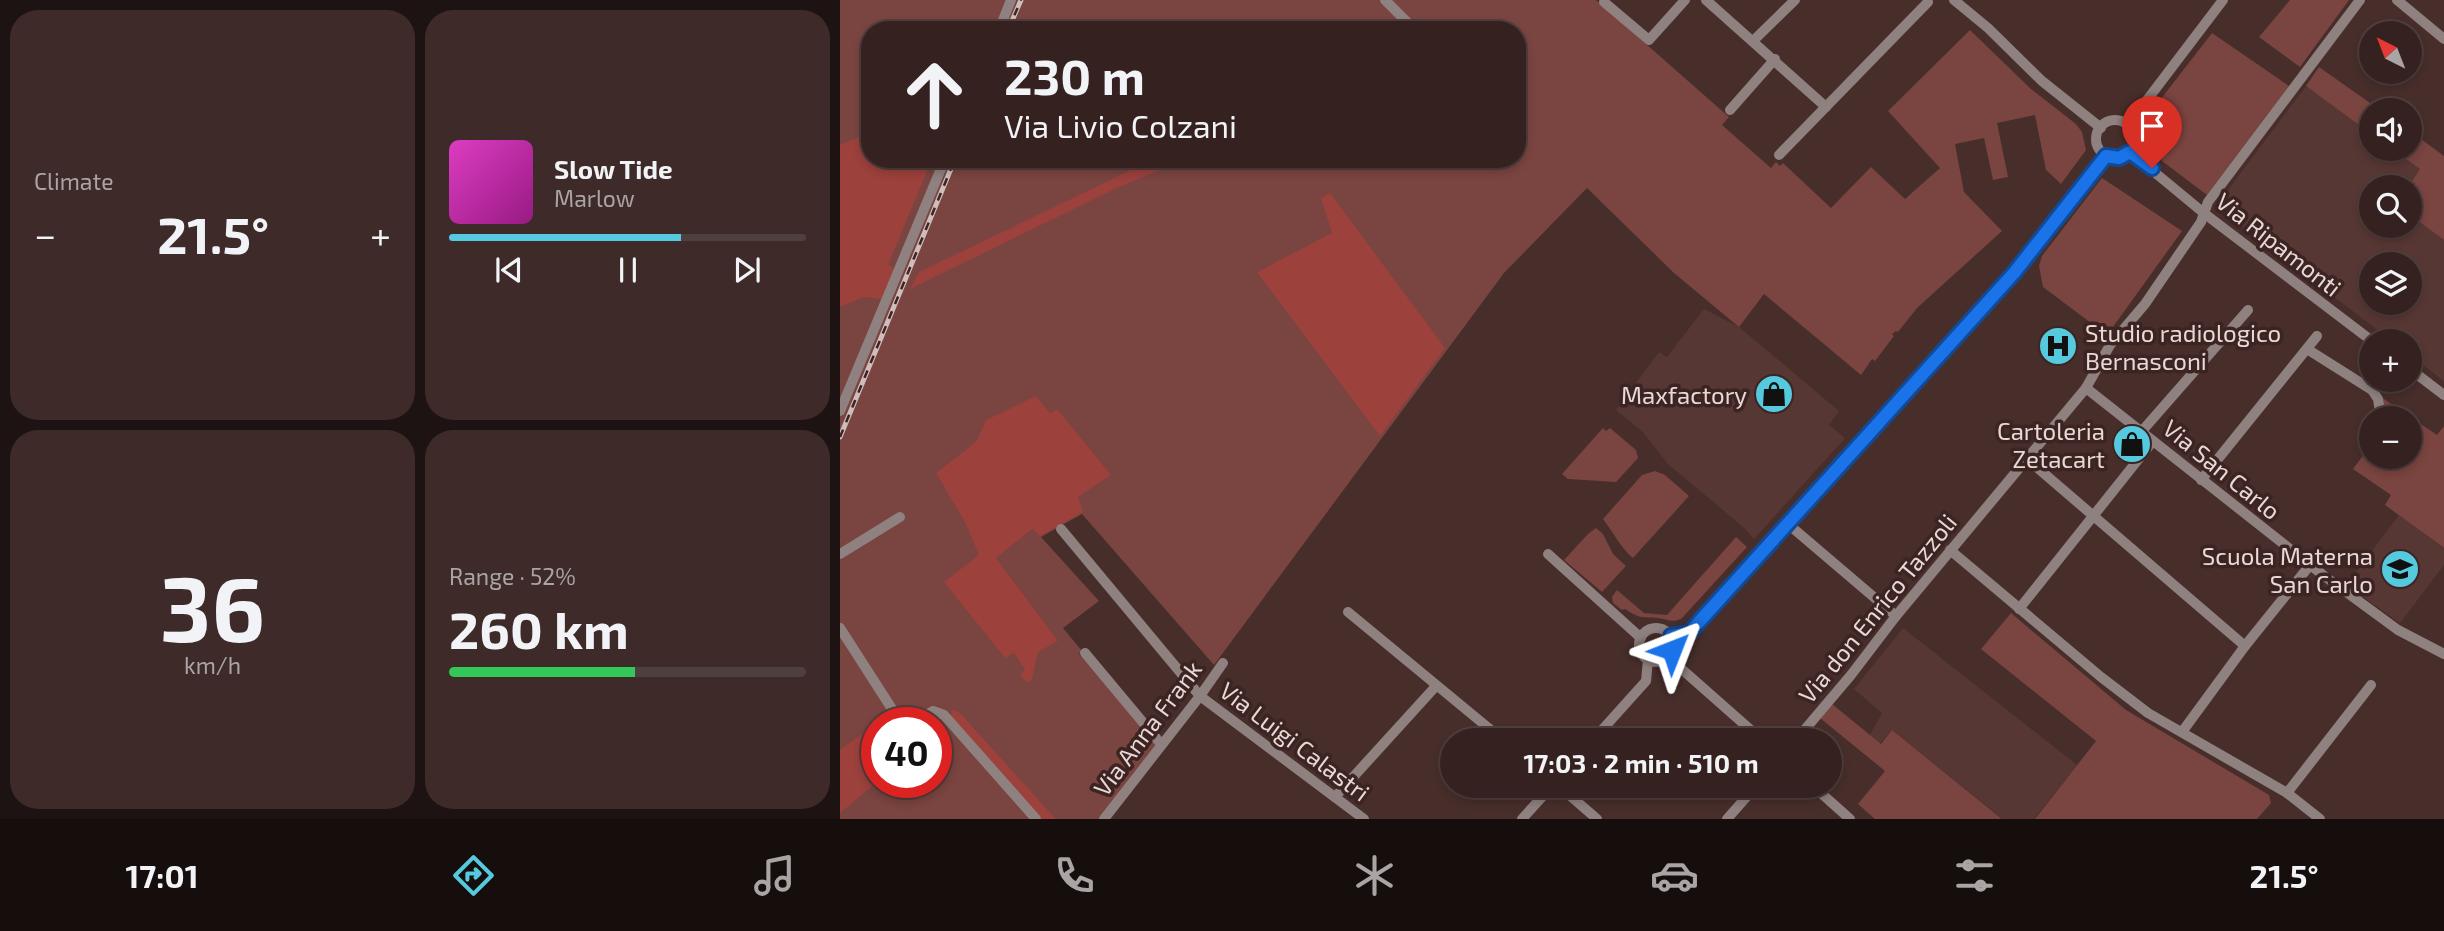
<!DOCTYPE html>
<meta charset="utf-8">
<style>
:root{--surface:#352220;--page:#3d2a29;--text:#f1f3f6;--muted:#aaa4a5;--line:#4f3f3e;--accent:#55cadf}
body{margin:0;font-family:"Exo 2",sans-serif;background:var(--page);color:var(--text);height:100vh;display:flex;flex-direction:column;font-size:26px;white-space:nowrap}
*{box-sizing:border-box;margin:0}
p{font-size:23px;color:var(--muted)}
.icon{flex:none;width:38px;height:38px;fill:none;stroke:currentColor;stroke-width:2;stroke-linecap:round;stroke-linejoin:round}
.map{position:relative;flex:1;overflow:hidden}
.side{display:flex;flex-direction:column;gap:10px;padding:10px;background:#1d1312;width:840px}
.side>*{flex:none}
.banner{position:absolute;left:21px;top:21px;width:665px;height:147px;border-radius:28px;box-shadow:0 4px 10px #0003,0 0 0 2px var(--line);background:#352220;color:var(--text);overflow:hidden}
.needle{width:46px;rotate:318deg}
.controls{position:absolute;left:1519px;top:21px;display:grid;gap:14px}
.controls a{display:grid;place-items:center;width:63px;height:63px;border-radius:50%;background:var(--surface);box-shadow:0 4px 10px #0003,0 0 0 2px var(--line);font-size:35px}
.speed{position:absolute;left:21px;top:707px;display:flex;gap:14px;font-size:35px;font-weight:700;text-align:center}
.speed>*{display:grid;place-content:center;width:91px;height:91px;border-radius:50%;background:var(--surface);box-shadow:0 4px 10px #0003,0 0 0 2px var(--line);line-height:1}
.speed .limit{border:10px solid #d22;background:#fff;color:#111}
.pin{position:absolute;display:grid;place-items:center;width:60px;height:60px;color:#fff;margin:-72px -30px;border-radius:50% 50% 50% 0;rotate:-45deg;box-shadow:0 0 7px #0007}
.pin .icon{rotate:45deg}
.me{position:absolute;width:77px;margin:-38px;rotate:45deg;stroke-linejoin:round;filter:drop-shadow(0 0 5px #0008)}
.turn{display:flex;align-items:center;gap:24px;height:147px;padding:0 28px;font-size:32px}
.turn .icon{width:91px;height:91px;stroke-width:2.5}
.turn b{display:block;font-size:49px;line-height:60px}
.big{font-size:52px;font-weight:700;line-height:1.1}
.side .card{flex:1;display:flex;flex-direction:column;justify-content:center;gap:10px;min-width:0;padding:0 24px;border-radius:28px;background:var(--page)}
.side .dial{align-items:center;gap:0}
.dial b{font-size:91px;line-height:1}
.song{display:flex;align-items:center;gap:21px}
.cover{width:84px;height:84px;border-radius:10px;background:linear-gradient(135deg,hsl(310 70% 55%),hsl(310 70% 35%))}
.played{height:7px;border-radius:4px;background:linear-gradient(90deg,var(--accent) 65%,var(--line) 65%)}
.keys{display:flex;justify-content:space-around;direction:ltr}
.heat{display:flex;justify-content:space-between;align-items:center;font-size:38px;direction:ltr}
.charge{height:10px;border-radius:5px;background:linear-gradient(90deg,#34c759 52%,var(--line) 0)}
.side .tiles{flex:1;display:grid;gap:10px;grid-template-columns:repeat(2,1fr)}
.trip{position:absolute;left:600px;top:728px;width:402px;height:70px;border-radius:35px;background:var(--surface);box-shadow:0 4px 10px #0003,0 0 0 2px var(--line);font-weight:700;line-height:70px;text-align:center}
.dock{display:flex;height:112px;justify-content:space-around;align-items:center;background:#150e0d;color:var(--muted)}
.dock .icon{width:49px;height:49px}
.dock .on{color:var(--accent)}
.dock b{font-size:32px;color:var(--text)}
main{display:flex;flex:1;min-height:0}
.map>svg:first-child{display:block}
</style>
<main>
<section class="side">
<div class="tiles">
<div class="card"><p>Climate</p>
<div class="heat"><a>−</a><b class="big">21.5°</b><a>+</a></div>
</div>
<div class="card">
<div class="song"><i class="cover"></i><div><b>Slow Tide</b><p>Marlow</p></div></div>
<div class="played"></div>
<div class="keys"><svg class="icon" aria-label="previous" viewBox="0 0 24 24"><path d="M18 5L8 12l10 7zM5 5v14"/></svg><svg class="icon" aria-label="pause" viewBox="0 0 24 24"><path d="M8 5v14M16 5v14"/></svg><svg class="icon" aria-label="next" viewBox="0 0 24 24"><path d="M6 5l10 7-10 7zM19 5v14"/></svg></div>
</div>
<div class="card dial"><b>36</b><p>km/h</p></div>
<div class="card"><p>Range · 52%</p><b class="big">260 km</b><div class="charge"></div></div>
</div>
</section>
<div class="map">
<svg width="1604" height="819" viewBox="0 0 1604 819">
<rect width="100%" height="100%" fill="#472e2b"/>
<g fill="#573734" fill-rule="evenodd">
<path d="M1466,86l65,48v15h21l28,20 -12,18h-37v39h39v-11l34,25v141l-34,-26v-14h-18l-170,-130v-13zM1531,264h39v39h-39z"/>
<polygon points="864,309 899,327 999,411 989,425 1005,438 914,539 904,528 827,463 803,432 776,410 819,352 827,357"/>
<polygon points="1559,515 1604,549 1604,565 1560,623 1506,585"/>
<polygon points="1063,628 1237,765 1194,819 1163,819 1052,730 1040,743 1030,735 1042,713 1014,689"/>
</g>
<g fill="#7a4440" fill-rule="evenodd">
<path d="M0,0h756l133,117 -7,8 49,43 5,-6 4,4 3,-3 48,45 40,-41 34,32 35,-31 -52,-57 82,-81 61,59 45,35 6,8 4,18 -25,34 -15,-14 -11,-55 -38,8 11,54 -15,3 -9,-42 -29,6 9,48 38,39 -85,77 -19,24 -2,-1 -4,3 2,2 -19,25 -3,-2 -11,16 -97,-81 -25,33 -65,-54 -87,-85 -83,85 -290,392 -132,-151 -41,23 58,64 -36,27 19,23 -3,3 78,91 -56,74h-261zM30,30h647v129h-647zM37,723h59v59h-59z"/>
<polygon points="1450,0 1509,0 1460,67 1419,37"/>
<polygon points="1372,33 1449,86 1367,195 1322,161 1316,145 1314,125 1317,104"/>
<polygon points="1479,67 1540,110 1531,110 1531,134 1466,86"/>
<polygon points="1570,131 1604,156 1604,240 1570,215 1568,187 1580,169 1552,149 1570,149"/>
<polygon points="1262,178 1342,231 1265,338 1251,323 1203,287 1199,266 1202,256"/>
<polygon points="1138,300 1143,300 1066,387 1063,384"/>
<polygon points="1541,397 1597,435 1604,426 1604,548 1545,505 1551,495 1513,469 1531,445 1531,457 1570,457 1570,418 1544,418"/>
<polygon points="763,428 766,431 770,428 796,450 798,458 776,482 728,479 722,474"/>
<path d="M815,471l10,4 24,21 -56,62c-14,-12 -19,-25 -30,-39l39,-44z"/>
<polygon points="756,528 763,534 773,554 786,566 762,592 724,560 748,534"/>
<path d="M896,537l11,10 -66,72c-10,4 -14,0 -23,-1 -17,-1 -17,1 -33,-9l-3,1 -9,-7 -1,-6 5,-7 27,23 23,2z"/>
<polygon points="1171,613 1286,710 1429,795 1431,803 1417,819 1195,819 1256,741 1141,649"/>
<polygon points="992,704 1041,744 1052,730 1162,819 1035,819 1018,804 1045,771 980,718"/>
</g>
<g fill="#9c413c">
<polygon points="30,132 30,159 92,159 48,265 54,268 41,299 24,297 0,307 0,145"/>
<polygon points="314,159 346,159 279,187 70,289 79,272"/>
<polygon points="490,193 605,348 540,436 417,272 492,233 481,198"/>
<polygon points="196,396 210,413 217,409 271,475 238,497 243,512 200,536 192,529 156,558 218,641 198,652 192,679 189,683 180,676 185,669 174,653 165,658 104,582 139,555 126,524 96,473 136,442 146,420"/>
<polygon points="113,710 119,712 216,819 200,819 110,718"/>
<polygon points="37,723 37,782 0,813 0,750"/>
</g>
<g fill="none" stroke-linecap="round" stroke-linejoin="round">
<g stroke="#8e817f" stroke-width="10">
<polyline points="545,0 575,30"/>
<polyline points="866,0 986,107"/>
<polyline points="1114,0 1148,28 1202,81 1261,128"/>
<polyline points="1520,0 1368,202 1361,222 1305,304 1270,345 1246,388 1483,575 1558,630 1604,654"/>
<polyline points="1557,0 1604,39"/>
<polyline points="764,2 809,40 845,0"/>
<polyline points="159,30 171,0"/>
<polyline points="914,40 955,0"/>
<polyline points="890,110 935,59"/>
<circle cx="1275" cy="139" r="19"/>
<polyline points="1285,123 1304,104 1383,0"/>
<polyline points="1290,152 1365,214 1532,341"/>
<polyline points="939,155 1088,2"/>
<polyline points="1467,349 1532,390 1538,399 1541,418"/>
<polyline points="1570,369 1604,395"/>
<polyline points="0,411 105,159"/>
<polyline points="1302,431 1408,310"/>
<polyline points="1186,458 1405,646"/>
<polyline points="1361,480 1477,336"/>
<polyline points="948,524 1056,616"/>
<polyline points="221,529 360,696 524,819"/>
<polyline points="1110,550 1261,677 1308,713 1447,793 1480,819"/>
<polyline points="0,554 60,517"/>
<polyline points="708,554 801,638"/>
<polyline points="1179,609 1313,441"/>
<polyline points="508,612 663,740"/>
<circle cx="816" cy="645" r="17"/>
<polyline points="0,628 61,723"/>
<polyline points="831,636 849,633 1174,273 1266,156"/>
<polyline points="245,653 321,744"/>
<polyline points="828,657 922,740"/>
<polyline points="72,723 93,711 104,715 196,819"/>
<polyline points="1342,732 1405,646 1470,565"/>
<polyline points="753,740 806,681 808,660"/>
<polyline points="956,740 1011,675 1056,616 1246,388"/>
<polyline points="719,786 757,819"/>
<polyline points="973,786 1010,819"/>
<polyline points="1447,793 1531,685"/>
<polyline points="495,797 596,686"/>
<polyline points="264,819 360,696 383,663"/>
<polyline points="682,819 712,786"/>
<polyline points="887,819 916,786"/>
</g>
<defs>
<g id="rail">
<polyline points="168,30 181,0"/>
<polyline points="0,437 115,159"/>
</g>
</defs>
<use href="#rail" stroke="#cebdbb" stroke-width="5"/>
<use href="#rail" stroke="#3c2422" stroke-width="2.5" stroke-dasharray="8" stroke-linecap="butt"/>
</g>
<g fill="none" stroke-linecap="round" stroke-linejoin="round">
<defs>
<polyline id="route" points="832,650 831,636 849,633 1174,273 1266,156 1279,158 1290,152 1312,168"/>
</defs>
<use href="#route" stroke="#114b97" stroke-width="18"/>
<use href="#route" stroke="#1a73e8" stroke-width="12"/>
</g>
<defs>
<symbol id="hospital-disc" viewBox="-11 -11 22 22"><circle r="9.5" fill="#55cadf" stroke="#3c2422"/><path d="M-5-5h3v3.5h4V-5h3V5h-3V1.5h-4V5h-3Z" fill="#111"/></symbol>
<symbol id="shop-disc" viewBox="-11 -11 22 22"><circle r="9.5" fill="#55cadf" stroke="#3c2422"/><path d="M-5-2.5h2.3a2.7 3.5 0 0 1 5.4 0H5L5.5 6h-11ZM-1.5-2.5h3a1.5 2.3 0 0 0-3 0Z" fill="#111"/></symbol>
<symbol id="school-disc" viewBox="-11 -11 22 22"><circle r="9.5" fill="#55cadf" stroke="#3c2422"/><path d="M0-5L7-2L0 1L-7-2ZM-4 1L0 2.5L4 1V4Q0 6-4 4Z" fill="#111"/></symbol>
</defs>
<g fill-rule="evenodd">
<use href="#hospital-disc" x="1196" y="324" width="44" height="44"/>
<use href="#shop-disc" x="912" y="372" width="44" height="44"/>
<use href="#shop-disc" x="1270" y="422" width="44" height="44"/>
<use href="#school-disc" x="1538" y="547" width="44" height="44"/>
</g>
<g text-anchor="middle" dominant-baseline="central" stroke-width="7" stroke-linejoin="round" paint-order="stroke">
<g font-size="24" fill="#e8d8d6" stroke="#3c2422">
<text transform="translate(1439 244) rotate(38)">Via Ripamonti</text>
<text transform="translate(1382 469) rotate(39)">Via San Carlo</text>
<text transform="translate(1037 608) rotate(-51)">Via don Enrico Tazzoli</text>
<text transform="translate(307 728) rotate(-53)">Via Anna Frank</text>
<text transform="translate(455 741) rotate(37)">Via Luigi Calastri</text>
</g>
<g font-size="24" fill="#e8d8d6" stroke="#3c2422" text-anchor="end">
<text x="1245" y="332" text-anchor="start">Studio radiologico<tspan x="1245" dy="28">Bernasconi</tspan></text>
<text x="907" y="394">Maxfactory</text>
<text x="1265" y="430">Cartoleria<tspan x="1265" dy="28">Zetacart</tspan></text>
<text x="1533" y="555">Scuola Materna<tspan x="1533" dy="28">San Carlo</tspan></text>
</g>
</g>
</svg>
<div class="controls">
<a><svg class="needle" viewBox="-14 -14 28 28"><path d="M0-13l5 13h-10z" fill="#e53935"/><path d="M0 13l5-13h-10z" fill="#aaa4a5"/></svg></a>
<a><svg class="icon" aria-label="sound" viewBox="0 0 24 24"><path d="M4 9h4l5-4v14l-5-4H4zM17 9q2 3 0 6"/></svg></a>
<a><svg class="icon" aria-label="search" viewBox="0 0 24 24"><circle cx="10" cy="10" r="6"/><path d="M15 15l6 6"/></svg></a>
<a><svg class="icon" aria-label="layers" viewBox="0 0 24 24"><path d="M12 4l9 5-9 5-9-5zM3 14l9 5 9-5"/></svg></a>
<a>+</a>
<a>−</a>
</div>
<div class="speed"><div class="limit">40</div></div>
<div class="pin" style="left:1312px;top:168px;background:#d93025"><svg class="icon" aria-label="arrive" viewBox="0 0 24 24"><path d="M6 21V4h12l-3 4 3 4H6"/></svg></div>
<svg class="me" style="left:832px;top:650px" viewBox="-20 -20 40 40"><path d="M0-17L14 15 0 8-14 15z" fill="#1a73e8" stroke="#fff" stroke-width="4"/></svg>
<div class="trip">17:03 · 2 min · 510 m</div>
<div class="banner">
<div class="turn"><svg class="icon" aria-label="ahead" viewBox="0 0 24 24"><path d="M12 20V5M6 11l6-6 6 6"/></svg><div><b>230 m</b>Via Livio Colzani</div></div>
</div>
</div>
</main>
<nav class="dock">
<b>17:01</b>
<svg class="icon on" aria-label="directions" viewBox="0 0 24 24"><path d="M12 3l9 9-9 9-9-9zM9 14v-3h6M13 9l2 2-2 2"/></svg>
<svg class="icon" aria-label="music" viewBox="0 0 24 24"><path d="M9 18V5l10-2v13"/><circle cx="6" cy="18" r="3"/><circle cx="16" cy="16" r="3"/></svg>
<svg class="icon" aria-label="phone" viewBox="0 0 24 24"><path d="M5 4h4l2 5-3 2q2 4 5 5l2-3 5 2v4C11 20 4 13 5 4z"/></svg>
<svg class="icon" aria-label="climate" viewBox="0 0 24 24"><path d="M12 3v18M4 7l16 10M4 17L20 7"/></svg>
<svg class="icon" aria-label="car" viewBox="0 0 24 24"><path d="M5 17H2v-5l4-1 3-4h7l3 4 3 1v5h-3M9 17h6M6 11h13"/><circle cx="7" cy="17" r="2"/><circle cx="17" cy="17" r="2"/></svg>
<svg class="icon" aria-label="filters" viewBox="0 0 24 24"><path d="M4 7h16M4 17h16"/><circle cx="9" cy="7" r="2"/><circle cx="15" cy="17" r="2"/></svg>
<b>21.5°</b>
</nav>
